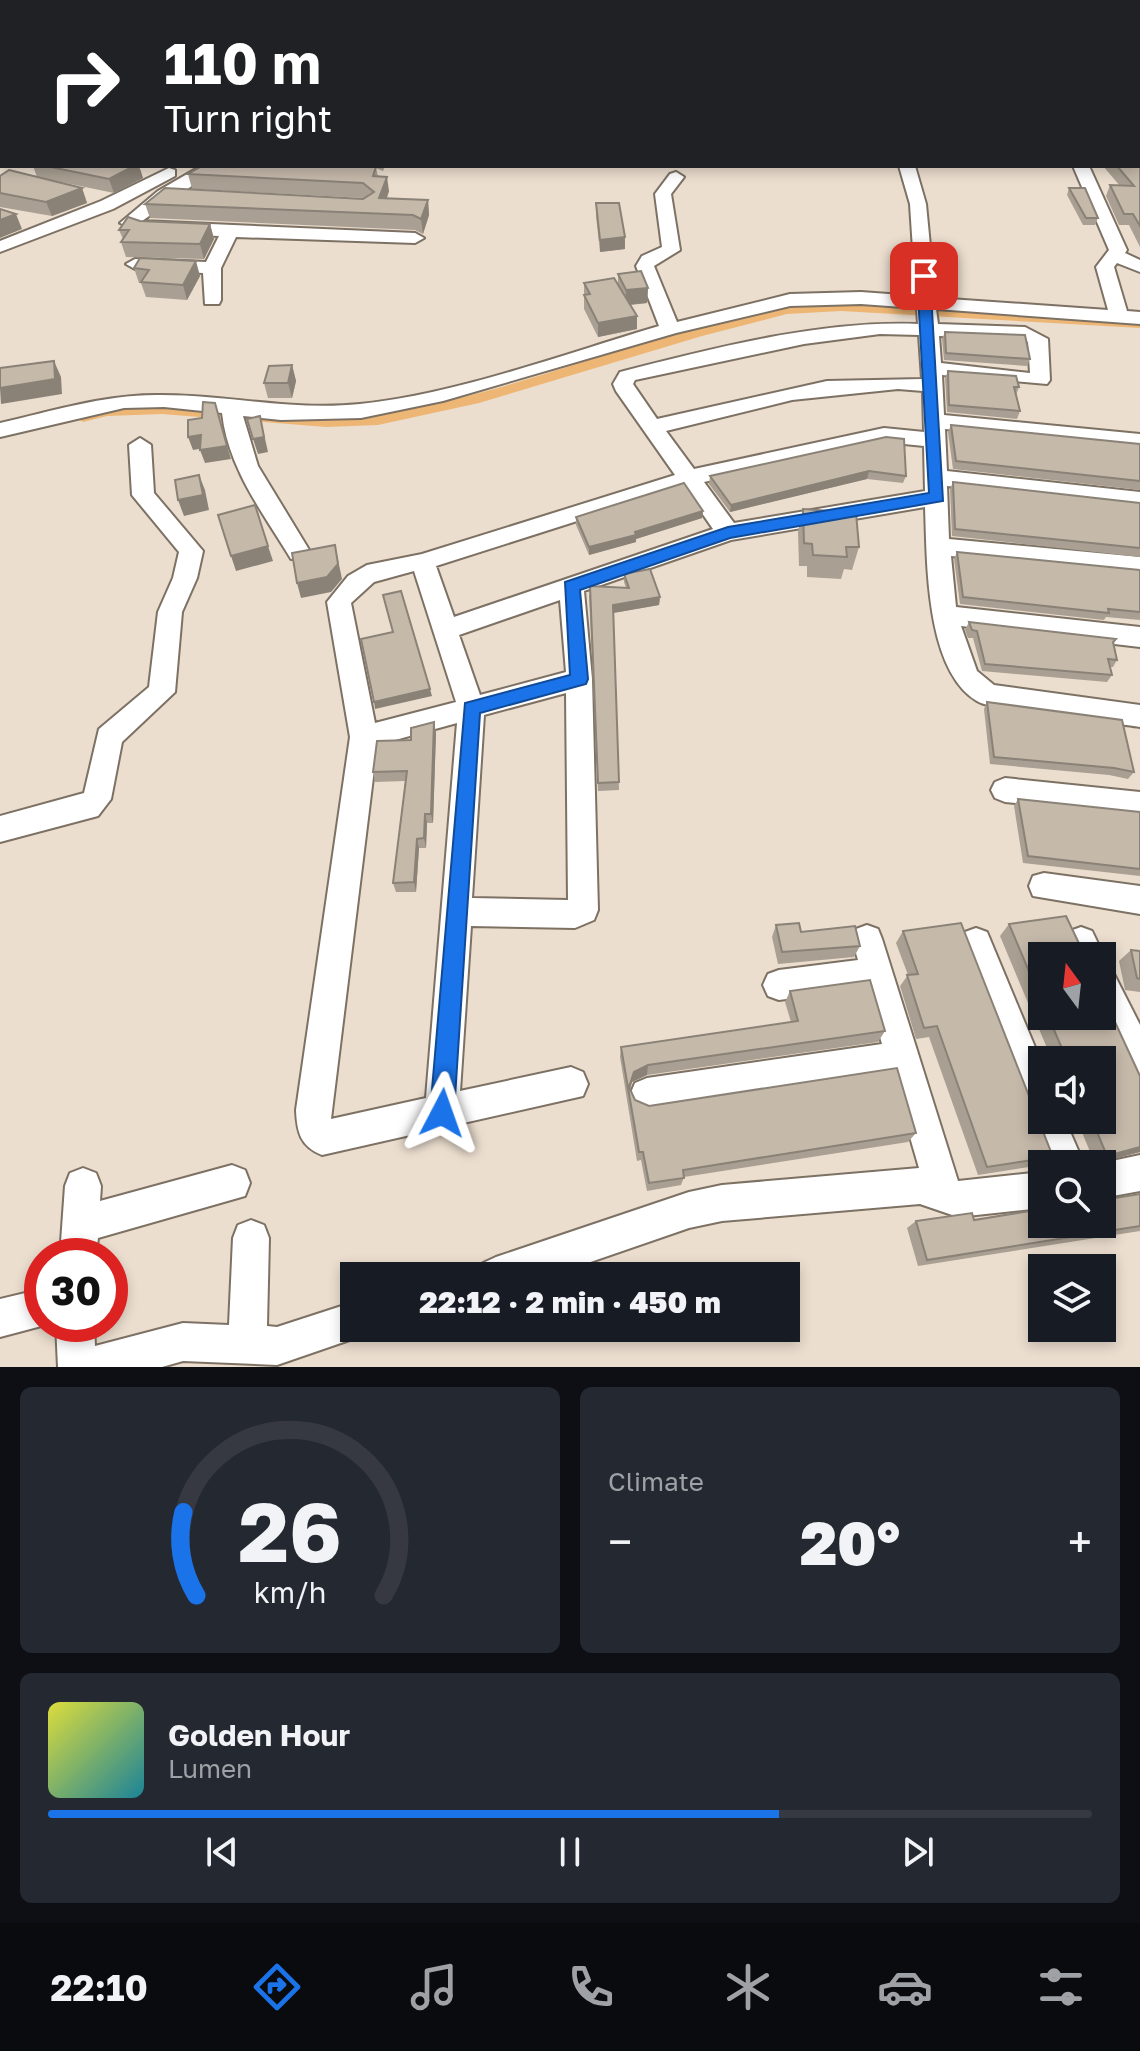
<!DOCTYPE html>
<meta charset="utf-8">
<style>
:root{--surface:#171b24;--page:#242831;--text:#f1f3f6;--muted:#9ea1a6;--line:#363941;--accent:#1a73e8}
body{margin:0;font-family:"Golos Text",sans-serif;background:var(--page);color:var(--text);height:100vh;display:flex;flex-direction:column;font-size:30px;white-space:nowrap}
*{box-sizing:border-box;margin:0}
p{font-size:26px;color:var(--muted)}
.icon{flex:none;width:44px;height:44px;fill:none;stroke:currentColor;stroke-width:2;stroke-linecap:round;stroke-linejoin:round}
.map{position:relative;height:1367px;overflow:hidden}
.sheet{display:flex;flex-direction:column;gap:20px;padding:20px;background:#0d0f14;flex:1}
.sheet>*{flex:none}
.hud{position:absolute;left:0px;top:0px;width:1140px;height:168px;box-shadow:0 4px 12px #0003;background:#202124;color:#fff;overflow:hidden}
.needle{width:52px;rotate:345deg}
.tools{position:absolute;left:1028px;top:942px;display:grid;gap:16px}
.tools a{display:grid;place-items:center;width:88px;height:88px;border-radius:0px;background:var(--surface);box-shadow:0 4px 12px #0003;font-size:40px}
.speed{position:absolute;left:24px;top:1238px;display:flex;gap:16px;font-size:40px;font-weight:700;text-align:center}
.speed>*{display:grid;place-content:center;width:104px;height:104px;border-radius:50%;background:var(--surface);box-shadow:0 4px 12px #0003;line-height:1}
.speed .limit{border:12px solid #d22;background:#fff;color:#111}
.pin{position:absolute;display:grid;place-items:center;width:68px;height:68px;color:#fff;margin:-34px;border-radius:16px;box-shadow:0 4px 12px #0006}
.me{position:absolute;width:88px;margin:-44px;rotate:4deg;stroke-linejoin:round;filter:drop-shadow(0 0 6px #0008)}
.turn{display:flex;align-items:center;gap:28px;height:168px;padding:0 32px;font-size:36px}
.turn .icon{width:104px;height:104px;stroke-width:2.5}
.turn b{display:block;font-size:56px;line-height:68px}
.big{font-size:60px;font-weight:800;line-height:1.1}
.sheet .tile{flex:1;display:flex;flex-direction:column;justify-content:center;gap:12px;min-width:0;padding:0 28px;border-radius:12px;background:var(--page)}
.sheet .dial{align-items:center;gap:0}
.dial svg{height:208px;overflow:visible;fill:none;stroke:var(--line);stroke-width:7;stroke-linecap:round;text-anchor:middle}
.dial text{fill:var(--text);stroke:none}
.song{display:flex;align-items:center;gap:24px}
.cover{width:96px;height:96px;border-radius:12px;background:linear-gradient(135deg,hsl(60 70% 55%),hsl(190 70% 35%))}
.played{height:8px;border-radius:4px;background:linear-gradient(90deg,var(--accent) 70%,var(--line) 70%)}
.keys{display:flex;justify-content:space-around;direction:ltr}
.heat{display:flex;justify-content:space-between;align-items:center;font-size:44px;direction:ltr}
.sheet .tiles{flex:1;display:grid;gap:20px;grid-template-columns:1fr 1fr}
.tile:last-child{grid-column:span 2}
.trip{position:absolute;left:340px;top:1262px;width:460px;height:80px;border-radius:0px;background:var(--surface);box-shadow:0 4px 12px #0003;font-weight:800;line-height:80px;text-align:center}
.tabs{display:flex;height:128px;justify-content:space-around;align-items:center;background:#090b0e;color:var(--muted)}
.tabs .icon{width:56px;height:56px}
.tabs .current{color:var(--accent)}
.tabs b{font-size:36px;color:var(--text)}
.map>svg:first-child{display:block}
</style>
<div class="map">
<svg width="1140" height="1367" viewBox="0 0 1140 1367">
<rect width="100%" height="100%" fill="#ebdecf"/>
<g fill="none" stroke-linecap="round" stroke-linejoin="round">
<path fill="#eeb674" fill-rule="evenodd" d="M841,301l299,17v10l-299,-17 -54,3 -85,22 -223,67 -101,22 -52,2 -164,-13 -55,2 -24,6 -10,-6 3,-4c99,-26 201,12 301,1 158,-18 304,-103 464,-112z"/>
<defs>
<g id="minor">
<polygon points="438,0 464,0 436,2"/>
<polygon points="805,0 819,0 821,2 807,2"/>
<polygon points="1018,0 1032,0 1017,2"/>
<rect x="1138" y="11" width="2" height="8"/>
<polygon points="201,166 220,166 142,221 415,233 424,238 415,243 236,237 221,268 221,300 219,304 205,304 203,273 135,269 126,264 135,259 206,262 219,236 145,233 120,223 158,191"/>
<path d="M899,166h16l11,38 9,94 173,12 -12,-43 13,-17 -36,-84h16l38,84 -2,3 15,7v12l-23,-9 -3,4 13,44 13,1v12l-204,-15 2,15 87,3 23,12 2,41 -3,4 -105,-9 2,40 196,19v14l-195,-19 2,42 193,21v16l-193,-22 2,53 191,18v18l-189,-19 5,51 184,20v20l-179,-21 16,45 17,14 146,20v22c-30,-5 -143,-14 -163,-26 -52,-31 -50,-141 -52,-194l-194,33 -147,51 8,88 6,231 -4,10 -19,8 -104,-2 -11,165 111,-24 12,5 5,12 -5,12 -261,59c-22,-9 -25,-23 -26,-45l54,-373 -23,-135 21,-26 19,-11 55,-11 253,-79 -59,-84 -3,-7 7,-12c94,-24 202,-52 298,-48l-1,-16 -56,-4 -71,2 -114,27 -233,68 -82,17 -80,2 -38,-4 15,50 53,87 -4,6h-16c-28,-46 -63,-91 -69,-146l-58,-6 -40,1 -124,29v-14c53,-12 106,-29 161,-28 67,0 132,16 199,9 94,-9 207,-51 299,-78l-23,-60 6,-10 20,-9 -7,-53 15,-20 6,-2 8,5 -13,17 9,56 -26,16 23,56 113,-28 71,-2 55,4 -6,-92zM880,334l39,1 3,44 -95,2 -170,38 -24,-35 2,-4 169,-36zM939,336l83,3 6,3 2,31 -89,-10zM898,389l25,2 1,41 -40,-4 -190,41 -28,-38 126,-31zM884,442l40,4 1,45 -191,32 -30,-41zM684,487l29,42 -259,88 -18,-51zM414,571l42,131 -81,21 -24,-120 23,-21zM560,600l6,72 -86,23 -21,-60zM566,693l2,207 -96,-2 12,-183zM457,723l-31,375 -95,21 46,-374z"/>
<polygon points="169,168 175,170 175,176 113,209 0,252 0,241 101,201"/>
<polygon points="140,438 151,445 154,493 203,551 197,578 182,612 175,692 122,742 111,799 98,816 0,842 0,816 84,793 99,729 149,687 158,612 173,578 179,552 132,495 129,445"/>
<polygon points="1005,778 1140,792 1140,816 1005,802 995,798 991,790 995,782"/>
<polygon points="1044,873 1140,886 1140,914 1033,896 1029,886 1033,876"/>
<polygon points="867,925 878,929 882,939 958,1181 1042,1172 1042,1208 958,1217 920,1204 722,1221 689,1228 550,1276 477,1276 483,1263 496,1257 689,1192 722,1185 919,1168 892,1075 647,1112 635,1107 630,1095 635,1083 647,1078 882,1044 866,988 779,1000 768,996 763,985 768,974 779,970 858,960 852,939 856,929"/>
<polygon points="1081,927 1092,931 1104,956 1102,960 1102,956 1072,956 1066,941 1070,931"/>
<polygon points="976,928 987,932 1042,1064 1042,1120 1065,1120 1084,1164 1048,1164 961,942 965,932"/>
<polygon points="1102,968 1113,972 1140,1025 1140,1077 1128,1072 1102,1016"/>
<polygon points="1140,1155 1140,1191 1102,1198 1102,1164 1098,1164"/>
<polygon points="232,1165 245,1170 250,1183 245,1196 98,1238 96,1256 60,1256 65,1186 70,1173 83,1168 96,1173 101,1186 100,1201"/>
<polygon points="251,1220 264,1225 269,1238 267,1326 277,1327 354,1302 354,1328 370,1328 367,1334 277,1365 183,1361 162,1367 58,1367 56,1324 94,1324 95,1346 183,1323 229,1325 233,1238 238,1225"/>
<polygon points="42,1289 42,1324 49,1324 0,1337 0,1299"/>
</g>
</defs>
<use href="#minor" stroke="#7d7164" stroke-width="4"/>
<use href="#minor" fill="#fff" fill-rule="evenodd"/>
</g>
<g fill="#a99f92">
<polygon points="1140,140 1140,247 1129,225 1119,225 1106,196 1110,185 1120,186 1103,166 1138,166"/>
<polygon points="33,166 139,166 143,178 114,193 51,180 82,188 87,203 52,216 0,207 0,176 37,177"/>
<polygon points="202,166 385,166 383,171 376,168 378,176 389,191 387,198 428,200 429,215 423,234 415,230 150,218 145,204 363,199 365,198 192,189 188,174"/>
<polygon points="1069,188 1098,218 1095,225 1083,225 1067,195"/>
<polygon points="596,203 625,249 600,252 596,216"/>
<polygon points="140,221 210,224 214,239 204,259 126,257 121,242 123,239 119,230"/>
<polygon points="134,268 200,276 187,300 146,297 141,283 139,283"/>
<polygon points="618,274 648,288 647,303 631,305 637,329 598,337 584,309 584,283 618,284"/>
<polygon points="945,332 1030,359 1027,366 944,360 942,339"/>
<polygon points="292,365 296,381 292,398 268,398 264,383"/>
<polygon points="948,371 1019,387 1016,395 1020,411 1017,419 947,412 945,378"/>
<polygon points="951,425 1140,444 1140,490 953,469 948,432"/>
<polygon points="904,439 906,476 903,483 867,479 730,512 709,484 710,476"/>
<polygon points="953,482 1140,503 1140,557 952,536 950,489"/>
<polygon points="803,509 859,547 852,570 844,569 841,579 807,577 807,566 799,566 798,532"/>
<polygon points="703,511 702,518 636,539 636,542 589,555 576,525 576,517"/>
<polygon points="957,552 1140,570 1140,620 1106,617 1104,620 960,604 954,559"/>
<polygon points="624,574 660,597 659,605 613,613 619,790 598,791 589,595 626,588 624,582"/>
<polygon points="969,622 1116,639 1114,643 1117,660 1113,667 1109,667 1112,675 1107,682 982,671 973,638 968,638 965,630"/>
<polygon points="987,702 1134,772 1128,779 1109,775 990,764 984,709"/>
<polygon points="434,722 436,733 433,823 427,823 426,848 419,848 416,892 396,892 393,883 405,781 375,782 373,772 411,740"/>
<polygon points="1018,799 1140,812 1140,876 1023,863 1014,806"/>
<polygon points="1009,924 1042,956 1042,1016 1102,1016 1140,1076 1140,1153 1139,1152 1095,1164 1077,1120 1102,1120 1102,1060 1052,1060 1000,936"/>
<polygon points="776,925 801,932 860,946 854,957 778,964 772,937"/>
<polygon points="903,931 1053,1157 1042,1164 1042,1165 978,1175 929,1037 916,1039 900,986 908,975 896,943"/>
<polygon points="1131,950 1140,951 1140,992 1125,990 1119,961"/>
<polygon points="790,991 885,1031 878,1042 647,1075 632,1082 630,1089 635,1100 649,1106 916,1133 908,1142 684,1177 681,1185 647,1191 641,1160 637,1161 620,1057 621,1047 791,1022 785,1002"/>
<polygon points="1140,1194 1140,1231 918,1266 907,1228 916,1221 974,1220"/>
</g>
<g fill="#8a8277">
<rect x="0" y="143" width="2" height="11"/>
<polygon points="134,166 139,166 143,178 114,193 109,179"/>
<polygon points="387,177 389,191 381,213 379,198"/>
<polygon points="82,188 87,203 52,216 46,202"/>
<polygon points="428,200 429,215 423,234 421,219"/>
<polygon points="16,214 22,229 0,238 0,220"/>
<polygon points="210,224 214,239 204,259 200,244"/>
<polygon points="625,237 625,249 600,252 600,240"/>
<polygon points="196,261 200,276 187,300 183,285"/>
<polygon points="648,288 647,303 625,305 626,290"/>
<polygon points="637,316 637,329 598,337 598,323"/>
<polygon points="54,361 61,377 62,394 1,404 0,388"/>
<polygon points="292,365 296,381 292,398 288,383"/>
<polygon points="215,403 231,459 205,463 200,450"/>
<polygon points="260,416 268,452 258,454 253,439"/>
<polygon points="201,435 205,448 193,450 188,437"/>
<polygon points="869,471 867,479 730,512 731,505"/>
<polygon points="199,475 205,490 209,510 184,516 178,500"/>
<polygon points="703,511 702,518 636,539 636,542 589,555 589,547"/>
<polygon points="335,545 342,579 331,592 301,598 297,583"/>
<polygon points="268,546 273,561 236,571 231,556"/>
<polygon points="660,597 659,605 613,613 613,605"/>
<polygon points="430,689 432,696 375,709 374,702"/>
<polygon points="434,722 436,733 433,823 431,814"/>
<polygon points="425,814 427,823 426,848 424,838"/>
<polygon points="417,839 419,848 416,892 414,882"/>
<polygon points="648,1065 647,1075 632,1082 629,1092 628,1090 634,1072"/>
<polygon points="1140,1147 1140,1152 1095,1164 1107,1156"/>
</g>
<g fill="#c5b9aa" stroke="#8a8277" stroke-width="2">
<polygon points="0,0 297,0 297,2 2,2 2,79 0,79 0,30 1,30 0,24"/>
<polygon points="322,0 428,0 429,2 322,2"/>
<polygon points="1042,0 1062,0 1060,2 1041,2"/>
<polygon points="1103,0 1125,0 1125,2 1103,1"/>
<polygon points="0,112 2,114 2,143 0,143"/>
<polygon points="1138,138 1140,140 1140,226 1133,214 1124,214 1110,185 1134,186 1117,166 1138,166"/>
<polygon points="46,166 134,166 109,179"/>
<polygon points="202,166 376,167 373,176 387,177 379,198 428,200 421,219 413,215 145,204 165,188 363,199 374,192 363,183 188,174"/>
<polygon points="9,170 82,188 46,202 0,193 0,176"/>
<polygon points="1069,188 1085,188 1098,218 1086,218"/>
<polygon points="596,203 619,203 625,237 600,240"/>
<polygon points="0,209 16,214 0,220"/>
<polygon points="128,217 140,221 210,224 200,244 121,242 129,230 119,230"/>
<polygon points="140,258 196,261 183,285 141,282 149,270 134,268"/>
<polygon points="641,271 648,288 626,290 618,274"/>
<polygon points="614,278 637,316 598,323 584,295 590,294 584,283"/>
<polygon points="945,332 1025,335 1030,359 946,353"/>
<polygon points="54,361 55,379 0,388 0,368"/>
<polygon points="292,365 288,383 264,383 269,366"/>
<polygon points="948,371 1016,376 1019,387 1014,387 1020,411 949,405"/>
<polygon points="203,402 215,403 227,446 200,450 201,435 188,437 188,420 202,418"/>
<polygon points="260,416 264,437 253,439 247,419"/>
<polygon points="951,425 1140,444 1140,481 956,461"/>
<polygon points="886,437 904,439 906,476 869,471 731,505 710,476"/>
<polygon points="199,475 203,495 178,500 175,480"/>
<polygon points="953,482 1140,503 1140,548 955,529"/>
<polygon points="684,483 703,511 635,532 636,535 589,547 576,517"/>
<polygon points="255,505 268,546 231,556 218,515"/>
<polygon points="803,509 856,513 859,547 846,547 847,557 813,555 812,544 804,543"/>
<polygon points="335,545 338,564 327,577 297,583 292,553"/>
<polygon points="957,552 1140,570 1140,612 1108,609 1109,613 963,597"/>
<polygon points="650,569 660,597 613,605 619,782 598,783 590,586 629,588 624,574"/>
<polygon points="401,591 430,689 374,702 361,639 393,632 383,595"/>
<polygon points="969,622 1116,639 1113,642 1117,660 1108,659 1112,675 985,664 977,631 972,630"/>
<polygon points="987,702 1122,720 1134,772 1114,768 994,757"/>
<polygon points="434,722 431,814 425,814 424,838 417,839 414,882 393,883 407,771 373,772 377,741 411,740 411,728"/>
<polygon points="1018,799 1140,812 1140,869 1028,856"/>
<polygon points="1066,916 1085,956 1042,956 1042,1002 1009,924"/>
<polygon points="799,923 801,932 855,926 860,946 782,952 776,925"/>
<polygon points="961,923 1053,1157 987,1167 937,1026 924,1028 907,975 918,974 903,931"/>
<polygon points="1131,950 1140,951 1140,979 1137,978"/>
<polygon points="870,980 885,1031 648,1065 634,1072 629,1087 635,1100 649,1106 897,1068 916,1133 683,1170 684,1178 649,1183 643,1152 639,1152 621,1047 798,1021 790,991"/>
<polygon points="1102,994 1140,1076 1140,1147 1107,1156 1092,1120 1102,1120 1102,1060 1067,1060 1048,1016 1102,1016"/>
<polygon points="1140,1194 1140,1226 927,1260 916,1221 972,1213 974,1220 1042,1209 1042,1224 1102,1224 1102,1200"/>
</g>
<polygon fill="#1a73e8" stroke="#114b97" stroke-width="2" points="924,273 930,276 943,501 730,538 580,590 588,679 586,684 480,713 454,1113 450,1121 442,1125 433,1121 430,1113 465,703 570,675 565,582 728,527 929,493 917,276"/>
</svg>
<div class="tools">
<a><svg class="needle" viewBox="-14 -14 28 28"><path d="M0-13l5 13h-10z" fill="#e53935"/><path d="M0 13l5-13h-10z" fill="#9ea1a6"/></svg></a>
<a><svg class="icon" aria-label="sound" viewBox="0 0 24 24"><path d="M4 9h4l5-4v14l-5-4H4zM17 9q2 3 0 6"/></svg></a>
<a><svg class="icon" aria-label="search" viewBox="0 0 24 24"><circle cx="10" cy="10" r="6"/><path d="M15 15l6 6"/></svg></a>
<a><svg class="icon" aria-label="layers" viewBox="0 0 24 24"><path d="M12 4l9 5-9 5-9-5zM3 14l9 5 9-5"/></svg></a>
</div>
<div class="speed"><div class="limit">30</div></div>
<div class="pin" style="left:924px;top:276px;background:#d93025"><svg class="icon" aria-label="arrive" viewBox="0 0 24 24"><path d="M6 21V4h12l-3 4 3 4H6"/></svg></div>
<svg class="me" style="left:442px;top:1113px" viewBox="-20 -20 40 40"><path d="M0-17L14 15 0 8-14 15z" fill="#1a73e8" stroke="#fff" stroke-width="4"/></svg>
<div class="trip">22:12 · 2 min · 450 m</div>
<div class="hud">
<div class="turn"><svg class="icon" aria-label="right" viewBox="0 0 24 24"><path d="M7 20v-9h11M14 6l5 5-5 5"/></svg><div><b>110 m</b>Turn right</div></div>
</div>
</div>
<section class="sheet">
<div class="tiles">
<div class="tile dial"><svg viewBox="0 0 100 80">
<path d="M14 69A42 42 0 1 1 86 69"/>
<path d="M14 69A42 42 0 0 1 9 37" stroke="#1a73e8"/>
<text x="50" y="56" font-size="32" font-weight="700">26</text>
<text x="50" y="72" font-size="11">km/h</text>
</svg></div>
<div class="tile"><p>Climate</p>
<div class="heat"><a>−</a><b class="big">20°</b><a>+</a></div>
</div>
<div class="tile">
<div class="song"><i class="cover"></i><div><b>Golden Hour</b><p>Lumen</p></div></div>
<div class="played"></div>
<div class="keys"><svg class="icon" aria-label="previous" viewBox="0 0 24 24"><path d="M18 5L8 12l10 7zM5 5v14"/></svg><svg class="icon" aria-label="pause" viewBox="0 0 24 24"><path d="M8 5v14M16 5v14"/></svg><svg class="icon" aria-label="next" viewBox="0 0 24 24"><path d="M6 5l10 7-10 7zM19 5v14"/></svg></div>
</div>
</div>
</section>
<nav class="tabs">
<b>22:10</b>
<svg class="icon current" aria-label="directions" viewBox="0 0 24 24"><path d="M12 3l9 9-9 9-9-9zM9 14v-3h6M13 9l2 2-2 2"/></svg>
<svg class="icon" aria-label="music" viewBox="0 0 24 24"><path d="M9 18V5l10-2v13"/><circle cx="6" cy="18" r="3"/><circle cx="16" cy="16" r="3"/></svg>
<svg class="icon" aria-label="phone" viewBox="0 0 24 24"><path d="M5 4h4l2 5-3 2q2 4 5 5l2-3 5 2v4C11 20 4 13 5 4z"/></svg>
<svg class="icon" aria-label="climate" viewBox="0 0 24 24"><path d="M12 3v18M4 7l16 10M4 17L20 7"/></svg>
<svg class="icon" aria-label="car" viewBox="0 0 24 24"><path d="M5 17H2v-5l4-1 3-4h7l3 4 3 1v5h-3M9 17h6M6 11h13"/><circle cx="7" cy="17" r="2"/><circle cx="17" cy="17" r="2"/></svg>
<svg class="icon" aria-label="filters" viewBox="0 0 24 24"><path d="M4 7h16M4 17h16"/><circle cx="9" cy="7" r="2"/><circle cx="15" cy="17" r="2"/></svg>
</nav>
